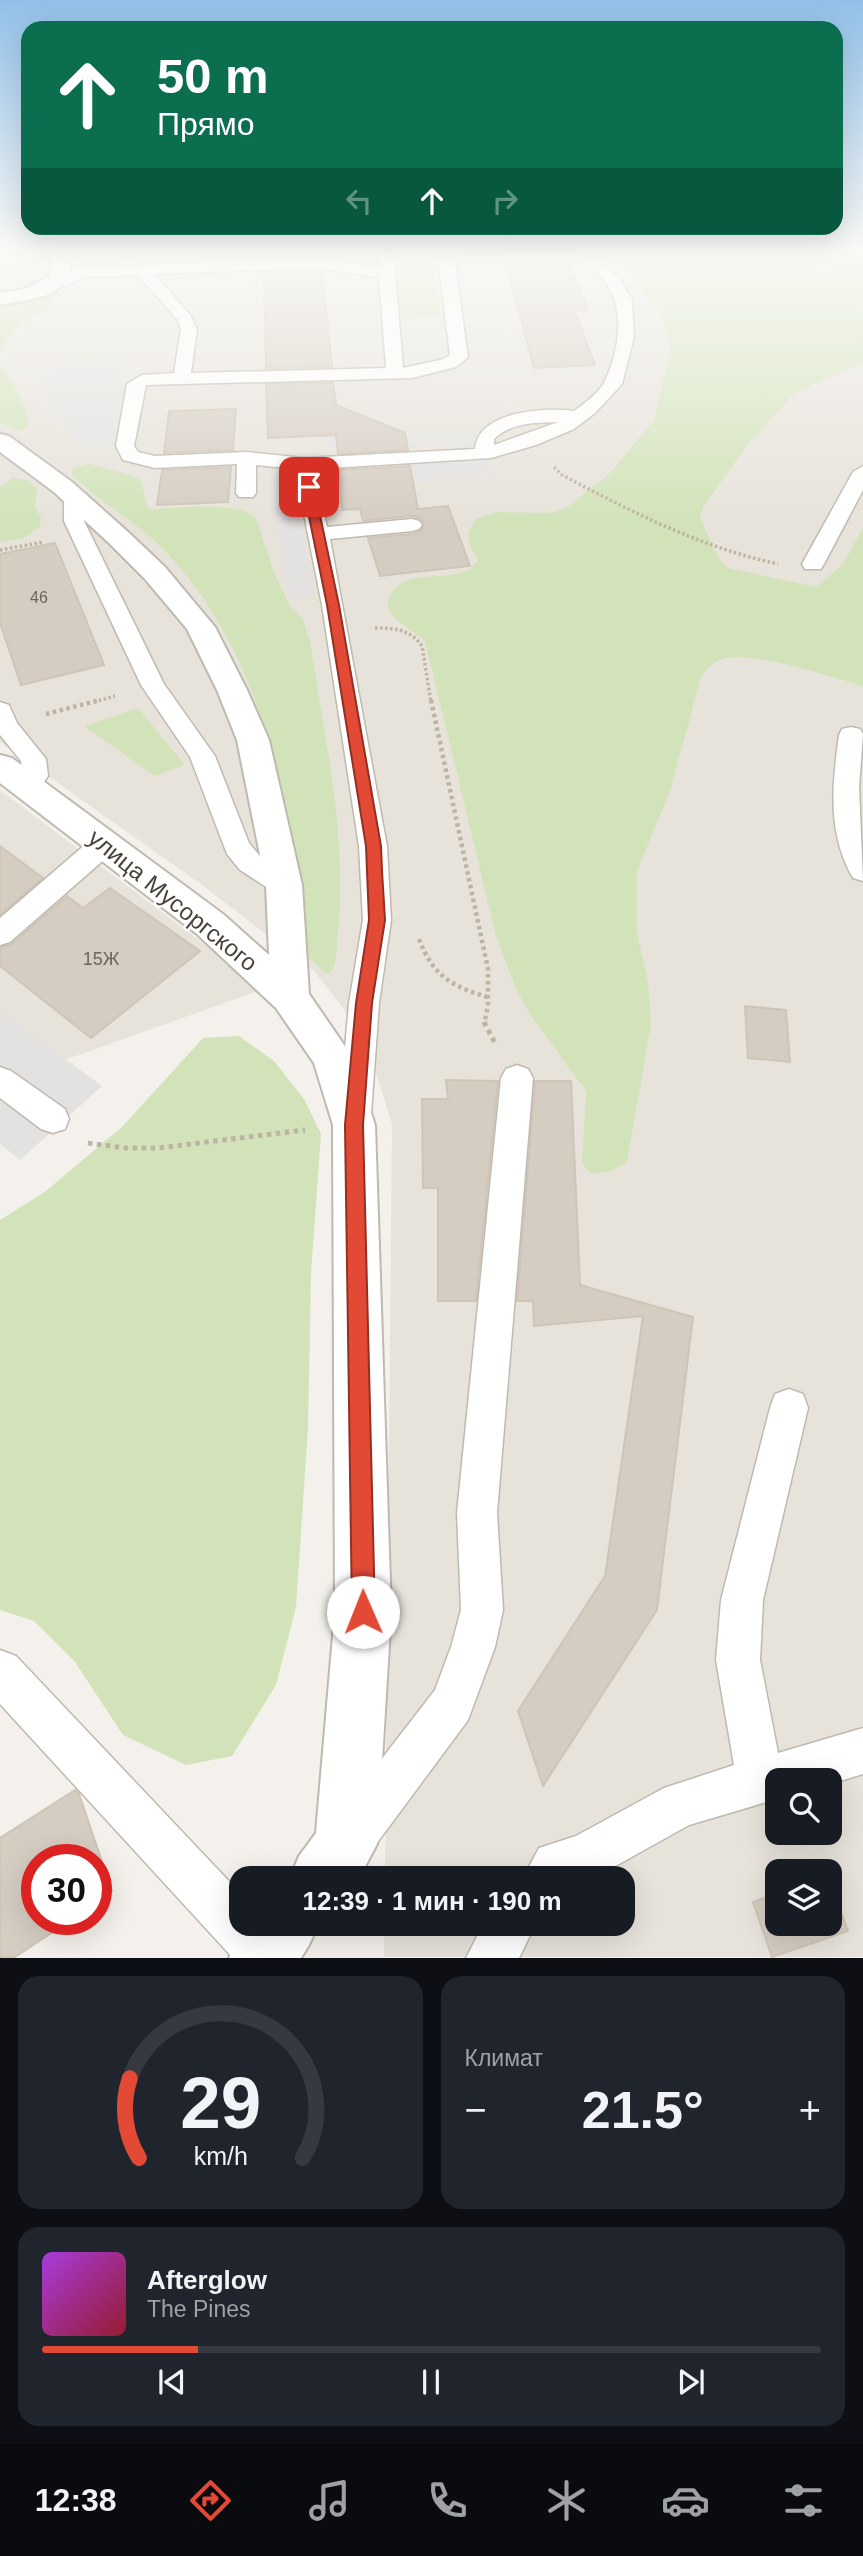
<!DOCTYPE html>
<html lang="ru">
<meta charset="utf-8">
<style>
:root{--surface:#171b24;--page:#20242c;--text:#f1f3f6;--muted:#9ea1a6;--line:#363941;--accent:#e24a35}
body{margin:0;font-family:Helvetica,sans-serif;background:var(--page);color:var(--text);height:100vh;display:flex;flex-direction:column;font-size:26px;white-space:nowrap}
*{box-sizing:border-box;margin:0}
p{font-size:23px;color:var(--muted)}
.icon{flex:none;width:38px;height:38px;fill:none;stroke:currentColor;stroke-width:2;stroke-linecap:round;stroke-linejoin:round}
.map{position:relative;height:1958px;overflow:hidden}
.panel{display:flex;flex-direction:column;gap:18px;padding:18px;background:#0d0f14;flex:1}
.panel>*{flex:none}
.hud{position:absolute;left:21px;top:21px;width:822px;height:214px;border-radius:21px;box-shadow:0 7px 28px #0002;background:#0b6e4f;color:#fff;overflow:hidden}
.controls{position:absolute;left:765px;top:1768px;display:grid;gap:14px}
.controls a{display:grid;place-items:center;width:77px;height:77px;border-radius:14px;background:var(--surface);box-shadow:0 7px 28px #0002;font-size:35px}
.speed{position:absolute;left:21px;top:1844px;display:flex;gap:14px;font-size:35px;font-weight:700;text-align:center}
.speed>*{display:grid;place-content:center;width:91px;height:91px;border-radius:50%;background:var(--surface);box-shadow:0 7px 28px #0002;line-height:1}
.speed .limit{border:10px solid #d22;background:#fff;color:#111}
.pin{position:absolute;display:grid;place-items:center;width:60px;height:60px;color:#fff;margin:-30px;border-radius:14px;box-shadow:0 4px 10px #0006}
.me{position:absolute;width:77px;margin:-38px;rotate:359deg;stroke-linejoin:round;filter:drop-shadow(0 0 5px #0008)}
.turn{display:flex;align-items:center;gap:24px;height:147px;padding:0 21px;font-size:32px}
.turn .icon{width:91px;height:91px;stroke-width:2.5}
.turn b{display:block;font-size:49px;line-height:60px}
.lanes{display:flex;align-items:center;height:66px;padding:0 21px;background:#0003;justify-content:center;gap:35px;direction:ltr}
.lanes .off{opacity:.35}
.big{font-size:52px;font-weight:600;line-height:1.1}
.panel .tile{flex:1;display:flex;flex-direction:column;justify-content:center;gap:10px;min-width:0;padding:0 24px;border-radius:21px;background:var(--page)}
.panel .dial{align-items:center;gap:0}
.dial svg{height:182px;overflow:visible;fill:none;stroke:var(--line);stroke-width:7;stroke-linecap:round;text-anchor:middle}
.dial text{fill:var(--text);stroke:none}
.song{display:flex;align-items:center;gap:21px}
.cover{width:84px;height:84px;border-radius:10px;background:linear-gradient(135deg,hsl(280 70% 55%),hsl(350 70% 35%))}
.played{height:7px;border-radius:4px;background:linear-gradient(90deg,var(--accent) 20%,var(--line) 20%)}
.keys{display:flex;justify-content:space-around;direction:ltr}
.heat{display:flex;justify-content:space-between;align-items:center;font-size:38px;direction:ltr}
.panel .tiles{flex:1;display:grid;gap:18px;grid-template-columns:1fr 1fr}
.tile:last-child{grid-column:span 2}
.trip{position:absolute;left:229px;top:1866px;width:406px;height:70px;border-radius:21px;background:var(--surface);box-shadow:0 7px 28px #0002;font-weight:600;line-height:70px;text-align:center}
.menu{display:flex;height:112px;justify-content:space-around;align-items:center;background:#090b0e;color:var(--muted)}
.menu .icon{width:49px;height:49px}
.menu .current{color:var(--accent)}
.menu b{font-size:32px;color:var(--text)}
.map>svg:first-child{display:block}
</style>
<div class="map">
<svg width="863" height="1958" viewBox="0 0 863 1958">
<rect width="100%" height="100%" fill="#f4f1ec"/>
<g fill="#e7e3db" fill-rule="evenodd">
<path d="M0,249h863v1708h-479v-34h239v-45h-238l7,-754 -28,-89 -50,-64 -112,-86 -202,-143zM777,1780h53v52h-53zM777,1871h53v52h-53z"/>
<polygon points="0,790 264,989 0,1083"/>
</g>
<g fill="#d2e3ba">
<path d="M612,249h251v114l-68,30 -46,50 -46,64 -3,10 17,39 10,12 90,19 26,-23 20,-36v158c-33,-9 -104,-34 -136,-28 -13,2 -18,9 -26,19l-31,114 -33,80v62l11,49 3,43 -24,136c-13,10 -20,13 -37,12l-8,-10 4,-72 -55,-75 -15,-27 -20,-53 -71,-295 -31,-23 -7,-12c2,-4 3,-11 6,-15 19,-26 68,-3 85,-31l-8,-14 -2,-14 8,-13 20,-7 53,1 17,-5 44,-35 44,-53 17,-73 -7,-26z"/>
<polygon points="433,261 441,316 399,317 394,262"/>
<path d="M42,296l9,1 -1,10c-25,16 -38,19 -50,47v-47z"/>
<path d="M0,366c13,14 30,43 28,62l-6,3 -22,-8z"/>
<path d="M90,464l41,11 10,5 7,29c25,0 92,-9 108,9l19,57 16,33 12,11 7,22c15,98 39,202 27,301 -1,10 0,23 -7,31l-6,-1 -24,-22c-13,-148 -31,-293 -141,-405 -26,-26 -61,-43 -87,-70l1,-7z"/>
<polygon points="13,477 30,481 37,489 35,505 41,518 40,526 24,538 0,542 0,488"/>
<polygon points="138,708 185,765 155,776 84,726"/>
<polygon points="239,1036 274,1061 304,1099 321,1134 311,1273 308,1428 296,1607 276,1685 232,1756 186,1765 123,1735 75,1662 34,1621 0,1610 0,1220 46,1191 123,1126 203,1038"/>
</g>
<g fill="#e4e2e0">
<polygon points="451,255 472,255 479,285 457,286"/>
<polygon points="126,361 116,444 94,447 74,442 41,394 40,374 71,365"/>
<polygon points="474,431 477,445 327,451 327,437"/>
<polygon points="487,460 492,477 339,486 337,469"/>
<polygon points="297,505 315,595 289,598 274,507"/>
<polygon points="0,1011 102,1086 20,1160 0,1144"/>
</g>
<g fill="#d5cdc2" stroke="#cfc5b6" stroke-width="2">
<polygon points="569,263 588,310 575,311 595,365 534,368 506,264"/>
<polygon points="322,271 332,367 266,368 264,273"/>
<polygon points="333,383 336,405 405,433 408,450 338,454 336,435 268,438 266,384"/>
<polygon points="236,409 233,450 164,453 169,411"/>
<polygon points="410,466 418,509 448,506 470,566 380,576 368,538 413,534 421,531 424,523 420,518 412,516 363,521 360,509 342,510 339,470"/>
<polygon points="231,467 228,502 157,505 162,470"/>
<polygon points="55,543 104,665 21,685 0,623 0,554"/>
<polygon points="0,846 43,878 0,915"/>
<polygon points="110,888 200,951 91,1038 0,966 0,947 12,944 67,896 83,908"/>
<polygon points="745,1006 786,1010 790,1062 748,1058"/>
<polygon points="446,1080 498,1081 476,1301 438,1301 438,1188 423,1188 422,1099 448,1099"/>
<polygon points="535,1081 571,1081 580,1285 693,1317 657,1610 543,1786 518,1711 605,1576 643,1316 534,1326 533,1301 517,1301"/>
<polygon points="75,1790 79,1794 112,1891 96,1902 96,1860 37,1860 37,1920 71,1920 15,1957 0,1957 0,1838"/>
<polygon points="830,1882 848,1931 772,1957 753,1902 777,1893 777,1923 830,1923"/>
</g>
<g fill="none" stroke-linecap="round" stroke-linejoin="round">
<defs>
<g id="service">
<path d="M379,249h14l10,119 41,-9 6,-4 -11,-88 3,-9 9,-4 116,-3 28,6 24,21 13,21 2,38 -12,47 -27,29 -21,16 -38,16 -45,13 -176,11 12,58 85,-8 7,2 3,4 -3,4 -7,2 -82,8 57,307 4,74 -12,83 -8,112 -4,10 -12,4 -12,-4 -4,-10 10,-112 14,-83 -4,-74 -37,-241 -27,-136 -39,-4v28l-3,4h-14l-3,-4 1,-29 -82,4 -32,-8 -7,-14 11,-62 15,-9 32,-2 7,-44 -4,-10 -39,-44 -53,2 -43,18h-12l-2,-3 2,-3 53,-22 234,-9 61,9zM567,259c59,13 60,75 38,122 -5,11 -21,23 -31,30 -29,-4 -96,0 -99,38l-171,9 -57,-6 -92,4 -17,-4 -4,-6 12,-61 266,-7 44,-11 12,-10 -13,-94zM317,268l62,9 7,91 -195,5 6,-44 -7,-14 -36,-41zM558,422l-64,23v-6c18,-17 41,-16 64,-17z"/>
<polygon points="863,466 863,490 824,564 821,569 805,569 802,564 853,472"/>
<polygon points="74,492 81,494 84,498 84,521 164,684 215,756 249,843 260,856 294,878 298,885 294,892 284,895 274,892 240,870 227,854 190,757 141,685 64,521 64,498 67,494"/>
<path d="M0,702l9,3 8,18 29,36 2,17c-8,13 -15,22 -31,17l-4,-6 9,-12 -1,-14 -21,-26z"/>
<path d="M851,727l9,2 3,5 -4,53 4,94 -10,-3c-26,-45 -21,-93 -14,-143l3,-6z"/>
<polygon points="104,834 114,837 117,844 114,851 10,942 0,945 0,918 94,837"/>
<polygon points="517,1065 528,1069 533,1078 497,1513 503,1610 495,1647 468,1720 374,1847 357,1854 340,1847 333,1830 340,1813 435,1690 451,1647 461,1610 457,1513 501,1078 506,1069"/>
<polygon points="0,1067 11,1071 65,1109 69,1119 65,1129 53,1133 41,1129 0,1098"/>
<polygon points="789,1389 803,1394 808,1408 763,1600 760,1660 778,1753 863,1728 863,1774 830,1784 830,1780 777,1780 777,1799 689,1825 594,1878 523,1878 539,1848 576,1836 664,1788 734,1765 716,1660 721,1600 770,1408 775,1394"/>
<polygon points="0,1650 16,1656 242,1895 242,1923 268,1923 285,1940 292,1958 233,1958 0,1704"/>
<polygon points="484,1923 536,1923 519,1958 466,1958"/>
</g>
<g id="minor">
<path d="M51,249h19c9,48 -35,50 -70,56v-12l28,-5 21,-12 3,-10z"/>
<polygon points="0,434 9,436 72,482 128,532 165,567 215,627 247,690 269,740 302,885 309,994 353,1058 375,1125 391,1612 377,1844 359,1878 290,1878 299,1856 316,1833 335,1612 333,1125 314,1063 276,1008 197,934 0,783 0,755 12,758 223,914 269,955 266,885 237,740 217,690 187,629 145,579 110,544 54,492 0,452"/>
<polygon points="247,1923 319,1923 309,1945 301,1958 229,1958 238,1935"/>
</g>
</defs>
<use href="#service" stroke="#bfb9af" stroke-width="3"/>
<use href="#minor" stroke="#bfb9af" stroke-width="4"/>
<g stroke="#bfb4a2" stroke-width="3.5" stroke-dasharray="2.5 2.5" stroke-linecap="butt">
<path d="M554,467l8,8c70,37 138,72 216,89"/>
<polyline points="0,550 44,542"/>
<path d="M375,628c19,0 35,1 47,18l9,56"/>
<polyline points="94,702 115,696"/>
</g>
<g stroke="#bfb4a2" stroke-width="4.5" stroke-dasharray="3.5 3.5" stroke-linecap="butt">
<polyline points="431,700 488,969 488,1006 484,1024"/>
<polyline points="46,714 100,700"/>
<path d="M419,939c15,39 33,47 71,59"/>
</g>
<g stroke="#bfb4a2" stroke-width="5" stroke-dasharray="4.5 4.5" stroke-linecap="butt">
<polyline points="484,1022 496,1045"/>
<polyline points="88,1143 124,1148 158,1148 305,1130"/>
</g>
<use href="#service" fill="#fff" fill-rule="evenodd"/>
<use href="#minor" fill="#fff" fill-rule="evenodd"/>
</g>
<linearGradient id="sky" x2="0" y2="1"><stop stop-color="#91c0e8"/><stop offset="0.48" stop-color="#faf9f6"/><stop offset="1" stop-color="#faf9f6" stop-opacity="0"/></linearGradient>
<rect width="863" height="523" fill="url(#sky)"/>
<polygon fill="#e24a35" stroke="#933022" stroke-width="2" points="309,484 314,487 339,605 381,846 382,871 385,920 372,1003 363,1125 375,1612 371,1621 363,1624 355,1621 352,1612 345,1125 356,1003 369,920 367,871 366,846 327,605 303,487"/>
<g text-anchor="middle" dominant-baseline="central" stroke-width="5" stroke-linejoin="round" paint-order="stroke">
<g font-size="16" fill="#6b655c">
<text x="39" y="597">46</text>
</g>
<g font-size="18" fill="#6b655c">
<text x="101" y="959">15Ж</text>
</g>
<g font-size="24" fill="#48423a" stroke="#fff">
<text transform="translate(173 900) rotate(39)">улица Мусоргского</text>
</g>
</g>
</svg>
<div class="controls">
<a><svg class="icon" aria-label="search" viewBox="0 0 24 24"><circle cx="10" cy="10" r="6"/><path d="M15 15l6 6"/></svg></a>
<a><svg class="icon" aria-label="layers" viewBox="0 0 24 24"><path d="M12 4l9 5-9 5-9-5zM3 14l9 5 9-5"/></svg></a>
</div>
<div class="speed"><div class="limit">30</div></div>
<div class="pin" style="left:309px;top:487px;background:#d93025"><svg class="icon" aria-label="arrive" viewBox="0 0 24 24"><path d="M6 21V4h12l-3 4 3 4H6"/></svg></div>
<svg class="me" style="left:363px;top:1612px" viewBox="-20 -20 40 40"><circle r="19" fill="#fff"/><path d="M0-13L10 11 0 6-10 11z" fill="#e24a35"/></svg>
<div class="trip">12:39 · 1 мин · 190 m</div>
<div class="hud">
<div class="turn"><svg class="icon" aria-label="ahead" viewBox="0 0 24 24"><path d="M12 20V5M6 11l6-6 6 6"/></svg><div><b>50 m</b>Прямо</div></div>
<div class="lanes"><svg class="icon off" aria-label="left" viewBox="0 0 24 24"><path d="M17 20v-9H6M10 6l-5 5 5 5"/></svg><svg class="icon" aria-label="ahead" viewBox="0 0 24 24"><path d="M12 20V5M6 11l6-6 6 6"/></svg><svg class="icon off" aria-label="right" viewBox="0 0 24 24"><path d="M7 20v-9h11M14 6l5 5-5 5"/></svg></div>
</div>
</div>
<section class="panel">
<div class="tiles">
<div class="tile dial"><svg viewBox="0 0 100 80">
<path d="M14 69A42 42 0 1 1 86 69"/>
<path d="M14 69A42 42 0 0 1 10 34" stroke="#e24a35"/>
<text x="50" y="56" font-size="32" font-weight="700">29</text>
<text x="50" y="72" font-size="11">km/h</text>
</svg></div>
<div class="tile"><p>Климат</p>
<div class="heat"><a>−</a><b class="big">21.5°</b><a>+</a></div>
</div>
<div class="tile">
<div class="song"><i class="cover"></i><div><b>Afterglow</b><p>The Pines</p></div></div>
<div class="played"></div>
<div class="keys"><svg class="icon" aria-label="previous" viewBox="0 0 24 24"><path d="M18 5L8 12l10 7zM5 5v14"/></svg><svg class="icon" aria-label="pause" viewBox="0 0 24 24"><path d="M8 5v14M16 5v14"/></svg><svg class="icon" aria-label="next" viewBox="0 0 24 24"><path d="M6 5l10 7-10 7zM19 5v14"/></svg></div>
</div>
</div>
</section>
<nav class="menu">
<b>12:38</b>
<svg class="icon current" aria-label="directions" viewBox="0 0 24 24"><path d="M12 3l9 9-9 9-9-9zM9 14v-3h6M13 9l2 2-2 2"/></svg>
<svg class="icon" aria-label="music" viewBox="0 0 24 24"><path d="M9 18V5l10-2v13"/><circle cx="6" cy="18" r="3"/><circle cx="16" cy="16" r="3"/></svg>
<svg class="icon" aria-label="phone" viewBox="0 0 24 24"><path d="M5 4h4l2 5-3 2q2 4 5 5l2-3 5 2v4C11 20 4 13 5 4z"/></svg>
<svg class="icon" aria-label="climate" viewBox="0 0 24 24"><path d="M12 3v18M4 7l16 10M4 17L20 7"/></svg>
<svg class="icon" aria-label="car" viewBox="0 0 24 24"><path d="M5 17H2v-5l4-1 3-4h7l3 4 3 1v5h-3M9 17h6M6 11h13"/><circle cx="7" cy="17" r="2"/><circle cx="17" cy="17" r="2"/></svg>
<svg class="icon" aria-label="filters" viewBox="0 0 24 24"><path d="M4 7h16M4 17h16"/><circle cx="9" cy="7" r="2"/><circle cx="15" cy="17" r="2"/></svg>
</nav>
